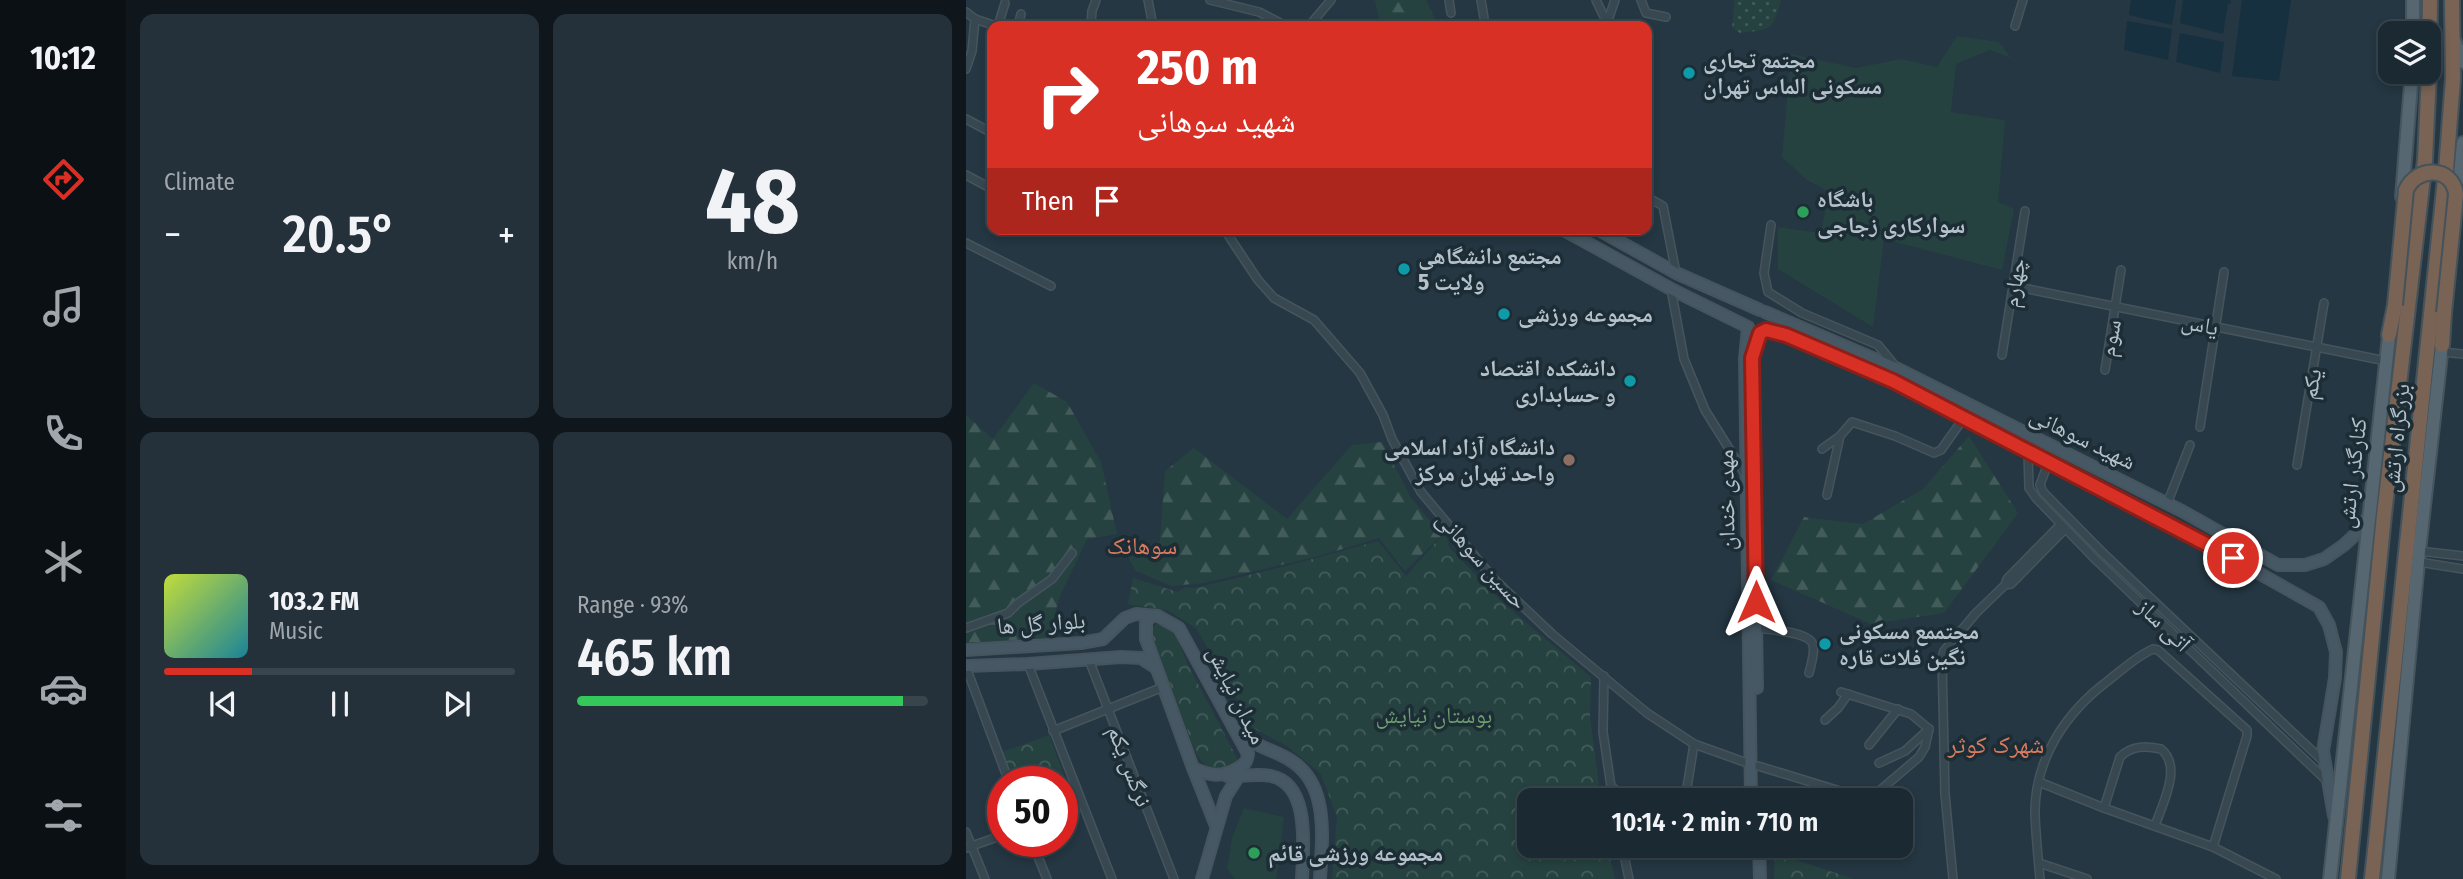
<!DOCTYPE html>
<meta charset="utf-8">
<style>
:root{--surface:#1b2932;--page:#24313a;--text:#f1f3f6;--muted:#a0a6ac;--line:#39454d;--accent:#d93025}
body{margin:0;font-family:"Fira Sans Condensed","Noto Naskh Arabic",sans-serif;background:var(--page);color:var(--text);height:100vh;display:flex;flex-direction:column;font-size:26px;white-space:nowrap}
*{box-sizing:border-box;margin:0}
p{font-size:23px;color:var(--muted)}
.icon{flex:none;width:38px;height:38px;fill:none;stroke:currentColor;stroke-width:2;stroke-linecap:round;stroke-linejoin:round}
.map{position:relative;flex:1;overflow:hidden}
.sheet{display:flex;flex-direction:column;gap:14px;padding:14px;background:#0f171c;width:840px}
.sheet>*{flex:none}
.hud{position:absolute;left:21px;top:21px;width:665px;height:214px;border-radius:14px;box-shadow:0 4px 10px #0003,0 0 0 2px var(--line);background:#d93025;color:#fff;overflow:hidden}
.fabs{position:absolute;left:1412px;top:21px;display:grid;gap:14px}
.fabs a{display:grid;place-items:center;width:63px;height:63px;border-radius:14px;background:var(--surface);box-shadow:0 4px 10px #0003,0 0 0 2px var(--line);font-size:35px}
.speed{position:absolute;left:21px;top:766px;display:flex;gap:14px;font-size:35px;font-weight:700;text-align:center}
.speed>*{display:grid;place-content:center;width:91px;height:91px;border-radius:50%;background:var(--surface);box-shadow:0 4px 10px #0003,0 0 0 2px var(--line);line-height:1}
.speed .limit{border:10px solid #d22;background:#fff;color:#111}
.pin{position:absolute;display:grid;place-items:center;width:60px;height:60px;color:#fff;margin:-30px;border:4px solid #fff;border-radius:50%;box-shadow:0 2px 7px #0007}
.me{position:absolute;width:77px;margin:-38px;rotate:0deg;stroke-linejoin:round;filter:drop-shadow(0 0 5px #0008)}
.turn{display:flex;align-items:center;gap:24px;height:147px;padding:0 35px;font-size:32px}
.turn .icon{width:91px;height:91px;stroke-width:2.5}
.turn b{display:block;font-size:49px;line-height:60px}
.then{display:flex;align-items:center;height:66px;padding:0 35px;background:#0003;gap:14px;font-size:26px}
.big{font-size:52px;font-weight:600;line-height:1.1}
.sheet .card{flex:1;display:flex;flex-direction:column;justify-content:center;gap:10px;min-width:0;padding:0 24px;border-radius:14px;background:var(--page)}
.sheet .dial{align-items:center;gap:0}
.dial b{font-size:91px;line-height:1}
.song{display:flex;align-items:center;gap:21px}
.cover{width:84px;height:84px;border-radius:10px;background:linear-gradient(135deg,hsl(70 70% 55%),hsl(190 70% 35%))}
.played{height:7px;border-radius:4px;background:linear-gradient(90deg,var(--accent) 25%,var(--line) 25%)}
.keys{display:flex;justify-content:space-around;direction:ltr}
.heat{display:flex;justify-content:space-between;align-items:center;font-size:38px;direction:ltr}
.charge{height:10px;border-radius:5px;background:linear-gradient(90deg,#34c759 93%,var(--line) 0)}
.sheet .tiles{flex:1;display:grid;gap:14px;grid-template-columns:repeat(2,1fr)}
.trip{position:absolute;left:551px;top:788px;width:396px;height:70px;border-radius:14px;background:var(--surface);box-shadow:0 4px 10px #0003,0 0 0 2px var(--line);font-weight:600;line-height:70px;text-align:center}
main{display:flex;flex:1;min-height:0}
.dock{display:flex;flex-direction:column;width:126px;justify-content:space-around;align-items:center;background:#0b1014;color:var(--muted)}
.dock .icon{width:49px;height:49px}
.dock .active{color:var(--accent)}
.dock b{font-size:32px;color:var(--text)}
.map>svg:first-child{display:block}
</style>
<main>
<nav class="dock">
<b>10:12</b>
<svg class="icon active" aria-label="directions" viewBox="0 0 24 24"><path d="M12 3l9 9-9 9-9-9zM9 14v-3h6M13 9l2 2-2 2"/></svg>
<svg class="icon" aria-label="music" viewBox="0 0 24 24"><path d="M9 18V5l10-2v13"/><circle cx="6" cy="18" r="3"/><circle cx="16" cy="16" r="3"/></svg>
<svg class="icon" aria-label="phone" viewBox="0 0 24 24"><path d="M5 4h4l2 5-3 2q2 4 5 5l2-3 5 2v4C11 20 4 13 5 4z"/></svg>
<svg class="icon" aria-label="climate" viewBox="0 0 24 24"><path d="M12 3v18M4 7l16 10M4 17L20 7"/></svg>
<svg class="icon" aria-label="car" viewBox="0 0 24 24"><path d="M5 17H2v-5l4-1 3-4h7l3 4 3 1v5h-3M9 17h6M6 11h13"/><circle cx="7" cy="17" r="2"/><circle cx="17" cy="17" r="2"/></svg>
<svg class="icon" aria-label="filters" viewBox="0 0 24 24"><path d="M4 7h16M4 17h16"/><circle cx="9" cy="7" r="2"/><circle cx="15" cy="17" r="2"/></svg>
</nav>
<section class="sheet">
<div class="tiles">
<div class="card"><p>Climate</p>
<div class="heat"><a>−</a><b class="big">20.5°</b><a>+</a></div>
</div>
<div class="card dial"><b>48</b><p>km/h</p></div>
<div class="card">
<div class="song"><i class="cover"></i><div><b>103.2 FM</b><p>Music</p></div></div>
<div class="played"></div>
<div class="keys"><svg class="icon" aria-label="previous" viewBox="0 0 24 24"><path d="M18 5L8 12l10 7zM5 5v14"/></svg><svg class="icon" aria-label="pause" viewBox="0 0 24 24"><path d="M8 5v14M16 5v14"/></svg><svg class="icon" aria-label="next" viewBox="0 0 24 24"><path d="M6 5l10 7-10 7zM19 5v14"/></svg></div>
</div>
<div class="card"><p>Range · 93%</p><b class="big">465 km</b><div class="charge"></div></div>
</div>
</section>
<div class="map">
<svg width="1497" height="879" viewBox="0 0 1497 879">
<defs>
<pattern id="grass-dots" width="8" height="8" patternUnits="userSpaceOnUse" patternTransform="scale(1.75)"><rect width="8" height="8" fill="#264240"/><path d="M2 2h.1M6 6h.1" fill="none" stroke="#435c5a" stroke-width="1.8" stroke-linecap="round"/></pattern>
<pattern id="forest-firs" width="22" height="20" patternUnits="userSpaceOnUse" patternTransform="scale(1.75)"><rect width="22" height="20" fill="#264240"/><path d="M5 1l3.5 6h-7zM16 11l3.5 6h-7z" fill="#435c5a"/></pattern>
<pattern id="park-crowns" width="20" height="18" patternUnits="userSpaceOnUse" patternTransform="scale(1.75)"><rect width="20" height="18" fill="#264240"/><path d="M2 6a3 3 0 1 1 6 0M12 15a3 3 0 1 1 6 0" fill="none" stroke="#435c5a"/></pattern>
</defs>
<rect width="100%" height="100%" fill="#243742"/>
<path fill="url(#grass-dots)" d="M769,0h46c-9,31 -9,29 -41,33l-8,-5z"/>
<g fill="url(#forest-firs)">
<polygon points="409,0 460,0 472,26 415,26"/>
<polygon points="68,383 101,402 135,462 151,534 121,539 93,598 83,638 0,643 0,415 27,439"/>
<polygon points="1003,436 1052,513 978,613 905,624 805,580 838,517 897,524 957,489"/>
<polygon points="416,442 445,498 476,535 439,571 413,538 353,556 238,583 205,586 170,571 161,555 194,541 199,471 228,448 321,519 386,445"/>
</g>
<g fill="url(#park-crowns)">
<polygon points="479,532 483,547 539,605 625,677 624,718 635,800 564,800 564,845 641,845 649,879 366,879 371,817 355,774 321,746 287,728 230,628 203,611 162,604 167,578 212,592 219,587 229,588 321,566 412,541 440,576"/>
<path d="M190,624l11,3 8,6 13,32 50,95c-22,10 -29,15 -43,-9l-45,-120z"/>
<polygon points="83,735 109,805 96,810 96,782 47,782 36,752"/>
<polygon points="809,853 888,879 808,879"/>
</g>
<g fill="#264240">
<polygon points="991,36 1033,42 1045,58 1024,50 990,64 985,112 1039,120 1032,202 1048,209 1036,270 918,239 907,327 812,269 812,227 855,233 863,192 841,180 816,157 825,54 890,68 935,59 971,67"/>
<polygon points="278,808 318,817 310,879 269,879 261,869 266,838"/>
</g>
<g fill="#163040">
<polygon points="1165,0 1210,0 1206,25 1163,15"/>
<polygon points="1217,0 1265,0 1265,4 1262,3 1257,34 1214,23"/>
<polygon points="1276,0 1325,0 1313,81 1266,76"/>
<polygon points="1161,21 1206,29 1202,60 1158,50"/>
<polygon points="1214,33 1258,42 1254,73 1210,62"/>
</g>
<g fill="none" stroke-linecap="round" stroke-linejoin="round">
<defs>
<g id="street">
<polyline points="182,0 187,26"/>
<polyline points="244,0 293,12 320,26"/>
<polyline points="483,0 485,13"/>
<polyline points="515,0 518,18"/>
<polyline points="630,0 641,23"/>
<polyline points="675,0 680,13 700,17"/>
<polyline points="0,12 9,19 30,26"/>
<polyline points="32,26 39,3"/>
<polyline points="52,26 55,14"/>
<polyline points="125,26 126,11 130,0"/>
<polyline points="343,26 365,0"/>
<polyline points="640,26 649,0"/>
<polyline points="1049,26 1057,0"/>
<polyline points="0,69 6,51 9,19"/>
<polyline points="0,119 26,133"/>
<polyline points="0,175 26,189"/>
<polyline points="681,197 697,206 710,273"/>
<polyline points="805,225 798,273 802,292 836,313 912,345 930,367"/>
<polyline points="258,229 292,280 308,298 348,320 394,373 417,415 426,439 455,492 528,579 586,634 681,713 728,744 784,764"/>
<polyline points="0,243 85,286"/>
<polyline points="1047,286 1420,361"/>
<polyline points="705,289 718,359 739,410 777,471"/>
<polyline points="1475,352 1497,354"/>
<polyline points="1036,355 1059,211"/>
<polyline points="1139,370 1155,270"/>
<polyline points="1234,427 1258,272"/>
<polyline points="856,449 874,436"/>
<polyline points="1062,453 1063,488 1070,498 1130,560 1362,782"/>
<polyline points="1082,463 1074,485 1077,492 1137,553 1358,762"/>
<polyline points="1331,465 1358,303"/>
<polyline points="861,495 874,436 886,422 929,436 968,453 975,450 997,419"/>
<polyline points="1201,504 1224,445"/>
<polyline points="1453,551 1497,556"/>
<polyline points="1453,562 1497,569"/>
<polyline points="1039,585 1041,579 1094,525"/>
<polyline points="0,628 42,613 52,603 86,579 106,553"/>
<path d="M790,628c12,2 54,3 57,17 2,8 -2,20 -4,28"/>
<polyline points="123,660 208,879"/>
<polyline points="62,664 146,879"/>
<polyline points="0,667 43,782"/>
<polyline points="638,676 637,732 647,800"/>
<polyline points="875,692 945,714 963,729"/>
<polyline points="859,720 872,708 882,694"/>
<polyline points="87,731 197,687"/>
<polyline points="903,745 932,709"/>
<polyline points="913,763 939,751 963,729"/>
<polyline points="792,766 897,798 905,798 953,757 959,747 963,729"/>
<polyline points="1073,782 1138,808 1247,847 1310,879"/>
<polyline points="645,786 661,800"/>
<polyline points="719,800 728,744"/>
<path d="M1138,808l16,-51c12,-12 26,-11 41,-8 22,18 1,55 -6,77"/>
<polyline points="0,832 19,879"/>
<polyline points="66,842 81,879"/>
<polyline points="656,845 663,879"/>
<polyline points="0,848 37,835"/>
<polyline points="1073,863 1121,879"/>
<polyline points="987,879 979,794 976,658 978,651 1010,613 1039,585 1045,584 1099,529"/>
<path d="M1074,879c-2,-21 -4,-43 -5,-64 -1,-56 31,-103 74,-135 14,-11 28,-24 44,-31l5,1 89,80v6l-34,111"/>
</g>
<g id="secondary">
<polyline points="596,229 705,289 782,327 779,359 785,800"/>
<polyline points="631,229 710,273 794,310"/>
<polyline points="799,312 932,369 1216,511 1312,565 1339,565 1358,559 1378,545 1392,532 1402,517"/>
<polyline points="800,330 820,335 927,381 1062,453 1248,548 1353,607 1363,625 1370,652 1369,678 1357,751 1368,816"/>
<path d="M0,650l115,-7 22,-4 22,-21 11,-4 22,2 21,12 69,126c-1,8 -3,10 -10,14 -17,10 -28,8 -45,0l-47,-129v-17l5,-6"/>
<polyline points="0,666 62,664 155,657 175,658 189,667"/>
<polyline points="791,688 786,358 794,333"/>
<path d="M273,731c15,16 33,18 51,29 40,24 32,79 30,119"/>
<polyline points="227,768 250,826"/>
<path d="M261,776c14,1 30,-3 44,0 40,8 32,73 31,103"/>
<polyline points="793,845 794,879"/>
<polyline points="236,879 260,796 274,774"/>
</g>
<g id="primary">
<polyline points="1447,33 1447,0"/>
<polyline points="1488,40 1497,62"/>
<polyline points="1492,196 1497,143"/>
<polyline points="1436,197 1446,72"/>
<polyline points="1364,879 1424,327"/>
<polyline points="1422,879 1453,551 1477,336"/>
</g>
<g id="highway">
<polyline points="1463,71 1464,0"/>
<polyline points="1423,335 1429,305"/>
<polyline points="1476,345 1478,313"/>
<polyline points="1382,879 1418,515 1459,160 1463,72"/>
<polyline points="1406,879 1480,170 1487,79 1486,0"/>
</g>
</defs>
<use href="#street" stroke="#45545d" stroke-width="10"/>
<use href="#secondary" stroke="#45545d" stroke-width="14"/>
<use href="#primary" stroke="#45545d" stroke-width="16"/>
<use href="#highway" stroke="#43525b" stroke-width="18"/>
<use href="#street" stroke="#384851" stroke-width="7"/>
<use href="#secondary" stroke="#465864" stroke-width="10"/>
<use href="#primary" stroke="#566771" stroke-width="12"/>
<use href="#highway" stroke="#786355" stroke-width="14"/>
<defs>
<path id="highway-bridge" d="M1429,305l11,-115c11,-24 46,-24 50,4l-12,119"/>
</defs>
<use href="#highway-bridge" stroke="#43525b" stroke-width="18" stroke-linecap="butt"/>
<use href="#highway-bridge" stroke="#786355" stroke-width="14"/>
</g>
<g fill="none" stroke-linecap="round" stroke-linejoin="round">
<defs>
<polyline id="route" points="790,602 786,358 794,333 800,330 820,335 927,381 1267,558"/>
</defs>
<use href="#route" stroke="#8d1f18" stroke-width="18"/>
<use href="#route" stroke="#d93025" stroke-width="12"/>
</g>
<g fill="#0f9aa8" stroke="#1d2d36" stroke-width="2.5">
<circle cx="723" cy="73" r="7"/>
<circle cx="438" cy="269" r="7"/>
<circle cx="538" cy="314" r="7"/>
<circle cx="664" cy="381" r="7"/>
<circle cx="859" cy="644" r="7"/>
</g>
<g fill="#2e9e5b" stroke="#1d2d36" stroke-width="2.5">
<circle cx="837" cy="212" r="7"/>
<circle cx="288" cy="853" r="7"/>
</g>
<circle fill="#8d6e63" stroke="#1d2d36" stroke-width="2.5" cx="603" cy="460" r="7"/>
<g text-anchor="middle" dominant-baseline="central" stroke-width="7" stroke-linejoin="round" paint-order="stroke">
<g font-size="23" font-weight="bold" fill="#b5c2cb" stroke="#1d2d36" text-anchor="start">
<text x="737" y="60">مجتمع تجاری<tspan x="737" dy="26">مسکونی الماس تهران</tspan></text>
<text x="851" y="199">باشگاه<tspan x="851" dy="26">سواركاری زجاجی</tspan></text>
<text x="452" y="256">مجتمع دانشگاهی<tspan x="452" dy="26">ولایت 5</tspan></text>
<text x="552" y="314">مجموعه ورزشی</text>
<text x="650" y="368" text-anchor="end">دانشکده اقتصاد<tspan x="650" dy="26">و حسابداری</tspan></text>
<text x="589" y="447" text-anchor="end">دانشگاه آزاد اسلامی<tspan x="589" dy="26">واحد تهران مرکز</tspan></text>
<text x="873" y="631">مجتممع مسکونی<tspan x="873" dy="26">نگین فلات قاره</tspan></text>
<text x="302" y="853">مجموعه ورزشی قائم</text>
</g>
<g font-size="23" fill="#b5c2cb" stroke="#1d2d36">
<text transform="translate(1048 283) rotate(-81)">چهارم</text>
<text transform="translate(1234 324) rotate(11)">یاس</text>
<text transform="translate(1144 338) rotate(-80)">سوم</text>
<text transform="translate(1345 384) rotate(-80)">یکم</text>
<text transform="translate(1117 438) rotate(26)">شهید سوهانی</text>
<text transform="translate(1430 438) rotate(-84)">بزرگراه ارتش</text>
<text transform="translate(1386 473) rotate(-83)">کنارگذر ارتش</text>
<text transform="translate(760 500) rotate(-91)">مهدی خندان</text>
<text transform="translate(516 560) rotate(48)">حسین سوهانی</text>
<text transform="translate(75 623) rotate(-4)">بلوار گل ها</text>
<text transform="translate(1198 625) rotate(44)">آتی ساز</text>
<text transform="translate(271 695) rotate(64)">میدان نیایش</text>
<text transform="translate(164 766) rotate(69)">نرگس یکم</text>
</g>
<g font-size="23" fill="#6b9e6c" stroke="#1d2d36">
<text x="468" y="715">بوستان نیایش</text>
</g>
<g font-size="24" fill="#db7c60" stroke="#1d2d36">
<text x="176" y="546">سوهانک</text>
<text x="1030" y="745">شهرک کوثر</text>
</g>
</g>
</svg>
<div class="fabs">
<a><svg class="icon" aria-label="layers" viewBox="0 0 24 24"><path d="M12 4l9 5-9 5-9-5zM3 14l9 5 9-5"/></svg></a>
</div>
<div class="speed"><div class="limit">50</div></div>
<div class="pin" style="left:1267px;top:558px;background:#d93025"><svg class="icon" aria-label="arrive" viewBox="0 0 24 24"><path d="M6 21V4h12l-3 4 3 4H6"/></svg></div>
<svg class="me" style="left:790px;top:602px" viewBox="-20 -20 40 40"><path d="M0-17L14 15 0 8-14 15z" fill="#d93025" stroke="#fff" stroke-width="4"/></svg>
<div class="trip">10:14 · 2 min · 710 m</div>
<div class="hud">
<div class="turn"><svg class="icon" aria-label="right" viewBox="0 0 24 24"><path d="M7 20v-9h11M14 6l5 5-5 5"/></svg><div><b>250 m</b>شهید سوهانی</div></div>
<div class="then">Then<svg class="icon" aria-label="arrive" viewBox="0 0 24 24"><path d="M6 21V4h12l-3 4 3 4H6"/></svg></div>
</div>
</div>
</main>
